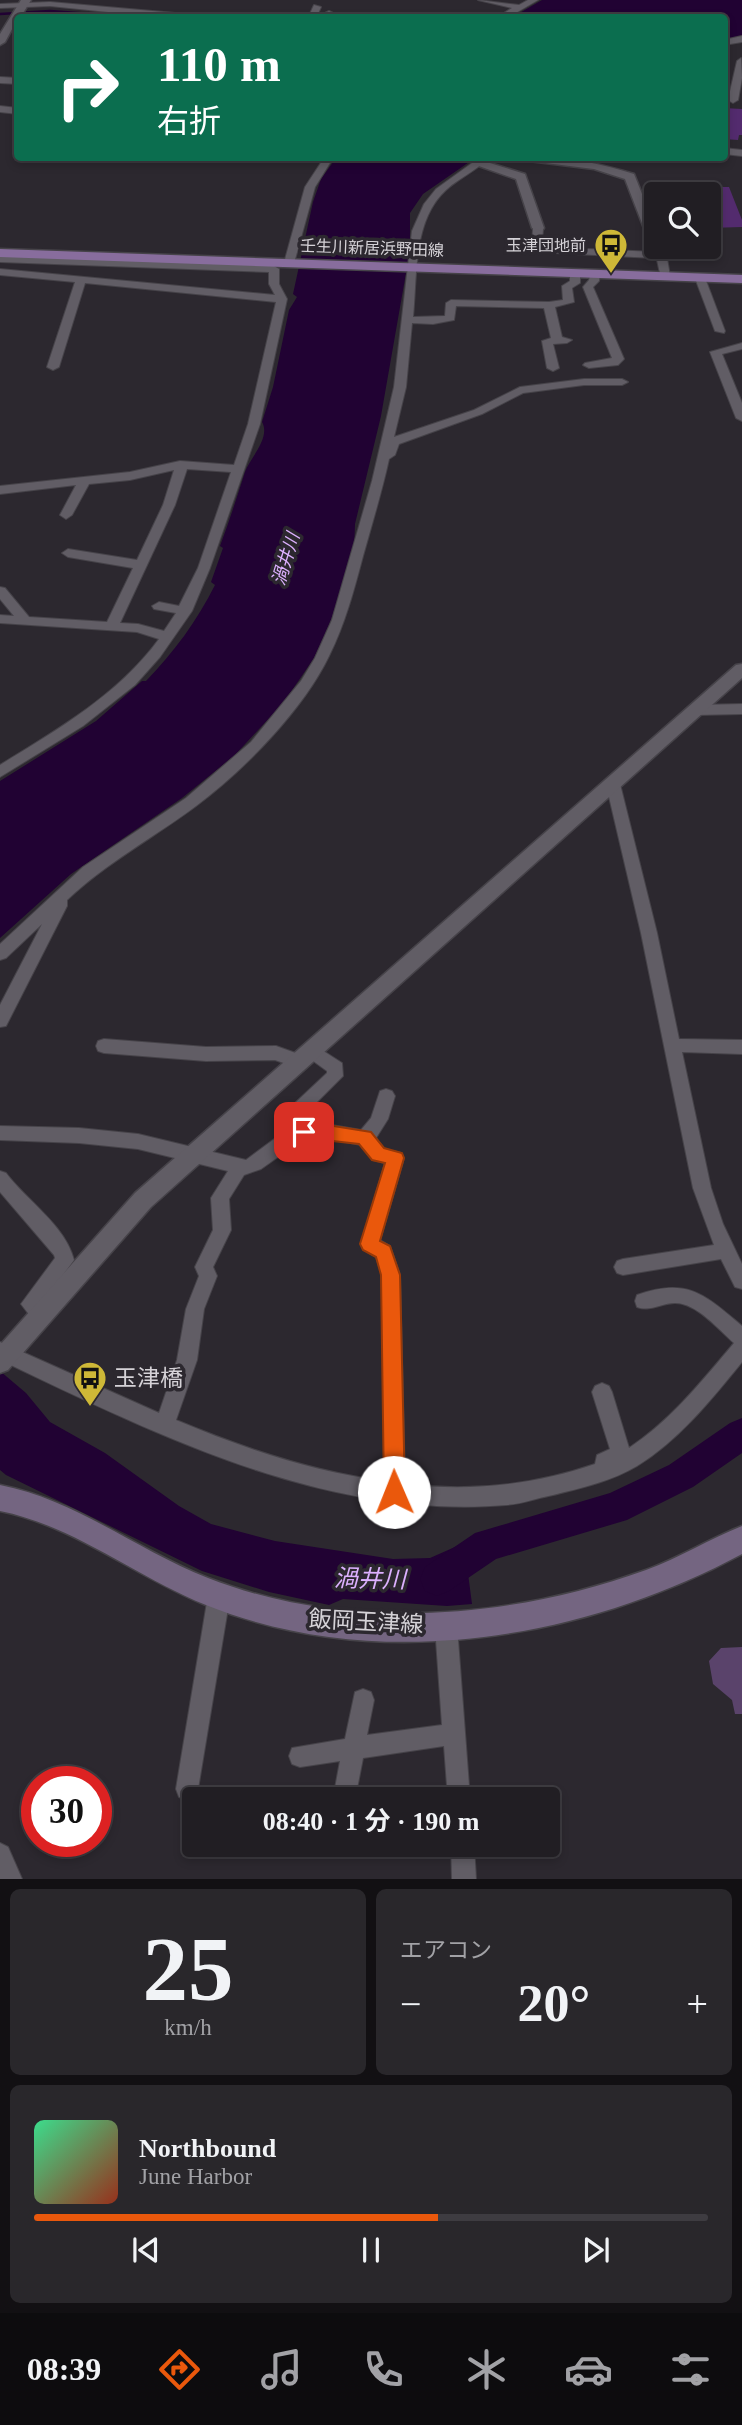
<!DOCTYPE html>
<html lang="ja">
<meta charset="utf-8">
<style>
:root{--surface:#211e23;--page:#29272b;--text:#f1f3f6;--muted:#a2a2a6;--line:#3e3c41;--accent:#ea580c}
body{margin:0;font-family:"Times New Roman","Noto Sans JP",serif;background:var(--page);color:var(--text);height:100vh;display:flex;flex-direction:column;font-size:26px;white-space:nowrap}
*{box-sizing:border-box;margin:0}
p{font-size:23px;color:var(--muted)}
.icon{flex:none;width:38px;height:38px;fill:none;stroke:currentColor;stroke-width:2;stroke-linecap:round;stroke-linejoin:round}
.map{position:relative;height:1879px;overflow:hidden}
.panel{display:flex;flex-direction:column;gap:10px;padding:10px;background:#121013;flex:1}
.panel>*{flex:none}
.top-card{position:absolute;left:14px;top:14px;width:714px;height:147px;border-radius:7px;box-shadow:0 4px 10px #0003,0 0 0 2px var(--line);background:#0b6e4f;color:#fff;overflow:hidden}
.controls{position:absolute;left:644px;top:182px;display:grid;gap:14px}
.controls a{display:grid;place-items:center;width:77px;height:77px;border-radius:7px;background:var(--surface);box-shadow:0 4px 10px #0003,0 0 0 2px var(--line);font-size:35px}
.speed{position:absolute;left:21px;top:1766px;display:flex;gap:14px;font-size:35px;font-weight:700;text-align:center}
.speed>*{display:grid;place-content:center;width:91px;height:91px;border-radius:50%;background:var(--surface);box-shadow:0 4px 10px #0003,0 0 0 2px var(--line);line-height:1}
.speed .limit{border:10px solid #d22;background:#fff;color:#111}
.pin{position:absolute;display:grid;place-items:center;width:60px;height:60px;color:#fff;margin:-30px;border-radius:14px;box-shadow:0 4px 10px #0006}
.me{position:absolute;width:77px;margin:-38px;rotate:359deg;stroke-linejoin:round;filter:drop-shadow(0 0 5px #0008)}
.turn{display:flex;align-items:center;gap:24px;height:147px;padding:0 28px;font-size:32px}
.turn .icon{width:91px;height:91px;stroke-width:2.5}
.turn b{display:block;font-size:49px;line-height:60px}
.big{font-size:52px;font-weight:700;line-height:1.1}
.panel .widget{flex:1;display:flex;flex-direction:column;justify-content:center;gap:10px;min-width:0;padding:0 24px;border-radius:10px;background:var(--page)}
.panel .dial{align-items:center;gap:0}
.dial b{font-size:91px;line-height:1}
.song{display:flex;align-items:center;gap:21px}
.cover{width:84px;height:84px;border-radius:10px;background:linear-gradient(135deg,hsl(150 70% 55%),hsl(10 70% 35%))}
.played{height:7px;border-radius:4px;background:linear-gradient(90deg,var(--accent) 60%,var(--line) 60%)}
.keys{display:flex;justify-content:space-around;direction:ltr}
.heat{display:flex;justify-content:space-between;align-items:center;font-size:38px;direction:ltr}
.panel .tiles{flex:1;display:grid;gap:10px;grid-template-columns:1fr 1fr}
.widget:last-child{grid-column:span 2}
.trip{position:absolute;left:182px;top:1787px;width:378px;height:70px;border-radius:7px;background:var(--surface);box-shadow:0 4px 10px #0003,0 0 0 2px var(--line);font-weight:700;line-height:70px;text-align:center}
.tab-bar{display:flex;height:112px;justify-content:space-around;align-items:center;background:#0d0c0e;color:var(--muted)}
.tab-bar .icon{width:49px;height:49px}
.tab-bar .selected{color:var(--accent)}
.tab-bar b{font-size:32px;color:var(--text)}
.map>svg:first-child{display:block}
</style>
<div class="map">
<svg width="742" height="1879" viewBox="0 0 742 1879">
<rect width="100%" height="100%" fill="#2c282f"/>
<polygon fill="#5a436b" points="742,1647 742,1714 735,1714 732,1700 713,1684 709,1661 721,1648"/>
<g fill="#210233">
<polygon points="542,0 742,0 742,38 725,42 724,18 511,18"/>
<path d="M336,158h139l-52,36 -13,19v37l-29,166 -26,108 -1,26 -25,76 -15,32 -30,44 -50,54 -52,42 -111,76 -71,64v-157l96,-60 46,-40h4c28,-29 51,-60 69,-96l-4,-3 12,-34 -3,-2c9,-24 17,-49 25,-74 5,-14 26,-34 17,-50l11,-35 16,-77 8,-13 -4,-3 20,-92 8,-23z"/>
<polygon points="0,1371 26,1393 50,1422 105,1453 179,1506 211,1524 275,1541 393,1559 430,1558 464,1543 472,1604 447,1606 343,1599 329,1605 269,1592 202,1571 6,1475 0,1470"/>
</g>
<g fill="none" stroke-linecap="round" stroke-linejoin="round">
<polyline stroke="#210233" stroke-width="2.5" points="0,14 50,11 146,18"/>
<polygon fill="#210233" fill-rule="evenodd" points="742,1418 742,1453 693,1487 627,1520 496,1559 449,1591 437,1596 425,1591 420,1579 425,1567 475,1533 610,1493 669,1465 730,1423"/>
</g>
<g fill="#532b6e">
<polygon points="724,108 742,109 742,135 739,135 738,140 724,139"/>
<polygon points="709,187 729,187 742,220 742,227 709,228"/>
</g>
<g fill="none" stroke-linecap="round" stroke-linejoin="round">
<defs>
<g id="minor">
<polygon points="478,0 519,5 528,0 538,0 507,18 496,18 512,8"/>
<polygon points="50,2 198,15 202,18 166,18 50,6 0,8 0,4"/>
<polygon points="314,5 321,7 316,18 308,18"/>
<polygon points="329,11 333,13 375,18 330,18 325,13"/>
<polygon points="742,36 742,42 724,45 724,40"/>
<polygon points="741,58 742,78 738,100 733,103 728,100 737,61"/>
<polygon points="0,77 18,78 18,84 0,83"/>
<polygon points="0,106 18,108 18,114 0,112"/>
<polygon points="724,148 742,150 742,156 724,154"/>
<polygon points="324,158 333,158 315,187 294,263 285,265 284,263 305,187"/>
<path d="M479,158h10c-14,14 -35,22 -48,37 -28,31 -24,83 -28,122l32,-1 1,-13 5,-3 98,2 14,-2 -1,-14 8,-5v-8l5,-3 5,3v10l-8,5 2,14 -19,5 7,30 10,3 -5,3 -14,1 6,24 -6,3 -6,-3 -5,-27 9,-3 -7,-30 -88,-2 -2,14 -21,4 -21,-1 -6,64 -12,50 80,-27 46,-23 64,-8h38l6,3 -6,3h-38l-61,8 -41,21 -83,30 -4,11 -6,4c-7,32 -17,65 -26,97 -9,34 -18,68 -34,100 -26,54 -85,114 -133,150 -43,32 -90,57 -129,94v6l-61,120 -6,1v-22l42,-81 -36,34 -6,2v-16l83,-77 103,-69 65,-56 50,-61 14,-23 17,-38 40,-139 22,-94 18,-156 12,-27 12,-15z"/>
<polygon points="538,225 543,228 542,247 656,252 667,258 670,276 661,278 657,260 654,258 535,252 532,247 533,228"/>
<path d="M0,256l274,10 5,3v15l8,15 -27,125 -50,144 -18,43 -32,46 -25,28 -52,41 -83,51v-12c58,-36 118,-70 159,-126l-22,-7 -137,-9v-8l14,1 -14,-17v-12l5,1 24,29 78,5 26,-54 -65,-11 -6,-4 6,-4 69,11 26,-55 11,-35 -44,10 -41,4 -17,31 -6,4 -6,-4 16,-30 -76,9v-8l130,-14 50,-11 54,4 14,-41 28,-122 -191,-19 -26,84 -6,3 -6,-3 28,-85 -75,-7v-6l275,26 -6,-11v-12l-269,-10zM187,469l44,3 -33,96 -19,38 -20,-4 -7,4 2,3 22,4 -12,18 -26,-7 -18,-1 55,-118z"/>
<polygon points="595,271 600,274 599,281 593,287 624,359 618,365 589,368 583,365 585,363 612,358 583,287 589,280 591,272"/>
<polygon points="696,276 705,278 725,331 724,333 715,331 695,278"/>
<polygon points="742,343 742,349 722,354 742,403 742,421 736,418 710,352"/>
<polygon points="742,704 742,714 696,715 689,710 696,705"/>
<polygon points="613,779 620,784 657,933 679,1039 742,1040 742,1054 682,1052 711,1188 723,1224 742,1264 742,1289 735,1287 721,1259 623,1275 617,1273 614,1267 617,1261 623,1259 714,1245 693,1188 641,933 606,784"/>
<polygon points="104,1039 206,1047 276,1046 304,1056 306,1061 304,1066 298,1068 275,1060 206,1061 104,1053 98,1051 96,1046 98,1041"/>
<path d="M311,1043l31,20 1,13 -49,49 1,3 25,-5 41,7 10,-12 9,-27 6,-2 6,2 3,5 -7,23 -12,19 8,11 17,4 3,5 -24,82 10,6 10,29 5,209c64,8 129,1 190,-20l2,-9 13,-6 -18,-57 3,-6 7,-3 7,3 3,6 17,56c42,-28 73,-67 105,-105 -15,-13 -37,-40 -59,-40 -13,0 -25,9 -38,4l-2,-6 2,-6c51,-18 68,0 105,31v36c-31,38 -63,78 -105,104 -25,15 -56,22 -84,29 -16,3 -31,9 -47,10 -180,15 -348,-70 -506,-145v-18l159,71 18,-53 9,-51 13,-33 -4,-9 18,-37 -2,-32 17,-27 -90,-22 -59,-6 -79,-3v-14l79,2 59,6 108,26 35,-26 -6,-10 3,-5 49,-46v-2l-22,-16 -2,-5 2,-5zM320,1137l41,8 12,15 12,3 -24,81 3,6 12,7 6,18 3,206c-72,-9 -142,-33 -209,-61l21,-60 7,-51 13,-33 -4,-9 18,-37 -2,-31 15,-24 17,-6 41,-29z"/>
<path d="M0,1171l6,2c21,28 59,52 68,87l-32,43 8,12 -2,6 -7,2 -7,-2 -13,-17 34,-46 -1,-3 -54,-63z"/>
<polygon points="219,1585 226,1589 230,1596 198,1789 195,1797 187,1800 179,1797 176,1789 208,1596 212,1589"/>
<polygon points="446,1615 454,1618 457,1626 470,1799 448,1799 444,1746 363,1758 355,1799 333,1799 340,1761 300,1767 292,1764 289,1756 292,1748 345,1739 355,1692 363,1689 371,1692 374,1700 367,1735 442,1725 435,1626 438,1618"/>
<polygon points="0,1843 8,1847 22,1879 0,1879"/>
<polygon points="451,1844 474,1844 476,1879 452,1879"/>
</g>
<g id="tertiary">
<polygon points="21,0 31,0 20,18 18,18 5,42 0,45 0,34"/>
<path d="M523,158c38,-3 75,5 111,16l22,55v18h5l-1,11 -4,1 -6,-4 -5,-24 -20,-52 -31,-10 -65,-8z"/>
<polygon points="477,159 525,174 544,228 542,231 532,228 516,179 473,164 471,162"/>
<polygon points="742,664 742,678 151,1207 8,1370 0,1373 0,1345 135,1193 736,665"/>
</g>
<path id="secondary" d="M0,1485c77,15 136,65 208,93 138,54 300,42 438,-8 33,-12 63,-31 96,-44v28c-160,86 -364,120 -536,51 -70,-28 -131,-79 -206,-94z"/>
<polygon id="primary" points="0,249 742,275 742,283 0,257"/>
</defs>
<use href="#minor" stroke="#464349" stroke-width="2"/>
<use href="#tertiary" stroke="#464349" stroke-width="3"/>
<use href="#secondary" stroke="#464349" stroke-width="3"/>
<use href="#primary" stroke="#464349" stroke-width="3"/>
<use href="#minor" fill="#615d65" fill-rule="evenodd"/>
<use href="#tertiary" fill="#615d65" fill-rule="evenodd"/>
<use href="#secondary" fill="#746581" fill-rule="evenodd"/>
<use href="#primary" fill="#886d9d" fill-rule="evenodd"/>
</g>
<polygon fill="#ea580c" stroke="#983908" stroke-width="2" points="315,1123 371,1132 384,1148 402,1153 404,1158 380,1241 390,1246 400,1275 405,1492 402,1499 394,1502 387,1499 384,1492 381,1275 376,1257 363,1250 360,1244 385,1163 372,1160 359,1144 297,1137 295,1132 297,1126"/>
<defs>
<symbol id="bus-pin" viewBox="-11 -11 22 30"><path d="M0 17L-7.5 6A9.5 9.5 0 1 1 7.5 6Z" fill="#ceb837" stroke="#2c282f"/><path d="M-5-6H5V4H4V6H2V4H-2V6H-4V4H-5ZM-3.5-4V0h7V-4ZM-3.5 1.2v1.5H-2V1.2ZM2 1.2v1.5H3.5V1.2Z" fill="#111"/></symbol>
</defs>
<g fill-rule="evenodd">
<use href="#bus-pin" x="592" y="226" width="38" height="52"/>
<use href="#bus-pin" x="71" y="1359" width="38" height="52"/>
</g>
<g text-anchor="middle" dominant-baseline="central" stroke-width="7" stroke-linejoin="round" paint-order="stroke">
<g font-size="16" fill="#d5d2d7" stroke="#2c282f" text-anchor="end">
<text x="586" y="245">玉津団地前</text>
</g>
<g font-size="16" fill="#d5d2d7" stroke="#2c282f">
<text transform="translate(372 248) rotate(2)">壬生川新居浜野田線</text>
</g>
<g font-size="18" font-style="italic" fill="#dcb0fe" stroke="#2c282f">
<text transform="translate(286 559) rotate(-73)">渦井川</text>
</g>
<g font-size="23" fill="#d5d2d7" stroke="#2c282f" text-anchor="start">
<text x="114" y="1378">玉津橋</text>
</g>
<g font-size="23" fill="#d5d2d7" stroke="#2c282f">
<text transform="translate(366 1622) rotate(3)">飯岡玉津線</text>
</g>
<g font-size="24" font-style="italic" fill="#dcb0fe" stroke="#2c282f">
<text transform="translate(370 1579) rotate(1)">渦井川</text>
</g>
</g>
</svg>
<div class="controls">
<a><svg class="icon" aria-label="search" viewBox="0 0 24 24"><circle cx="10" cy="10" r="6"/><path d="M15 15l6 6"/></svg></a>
</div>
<div class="speed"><div class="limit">30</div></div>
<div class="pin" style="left:304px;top:1132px;background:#d93025"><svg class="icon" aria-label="arrive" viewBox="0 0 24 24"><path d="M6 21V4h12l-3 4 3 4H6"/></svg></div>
<svg class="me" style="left:394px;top:1492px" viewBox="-20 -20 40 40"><circle r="19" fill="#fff"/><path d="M0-13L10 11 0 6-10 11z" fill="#ea580c"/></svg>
<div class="trip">08:40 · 1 分 · 190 m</div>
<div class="top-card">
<div class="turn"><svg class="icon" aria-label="right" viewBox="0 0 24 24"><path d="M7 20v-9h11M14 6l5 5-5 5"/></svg><div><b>110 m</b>右折</div></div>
</div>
</div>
<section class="panel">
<div class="tiles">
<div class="widget dial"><b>25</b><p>km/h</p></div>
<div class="widget"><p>エアコン</p>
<div class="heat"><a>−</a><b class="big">20°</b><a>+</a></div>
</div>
<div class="widget">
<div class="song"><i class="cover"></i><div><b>Northbound</b><p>June Harbor</p></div></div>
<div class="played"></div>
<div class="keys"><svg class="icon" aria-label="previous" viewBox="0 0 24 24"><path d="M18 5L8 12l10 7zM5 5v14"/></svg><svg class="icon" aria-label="pause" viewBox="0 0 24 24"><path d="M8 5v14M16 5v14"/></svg><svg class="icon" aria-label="next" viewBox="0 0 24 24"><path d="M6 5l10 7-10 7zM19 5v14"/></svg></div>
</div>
</div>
</section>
<nav class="tab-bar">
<b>08:39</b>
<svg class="icon selected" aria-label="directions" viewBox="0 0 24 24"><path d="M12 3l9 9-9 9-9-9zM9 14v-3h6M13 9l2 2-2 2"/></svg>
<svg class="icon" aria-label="music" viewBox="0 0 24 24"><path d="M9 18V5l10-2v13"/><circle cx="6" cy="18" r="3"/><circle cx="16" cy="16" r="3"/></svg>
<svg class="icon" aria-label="phone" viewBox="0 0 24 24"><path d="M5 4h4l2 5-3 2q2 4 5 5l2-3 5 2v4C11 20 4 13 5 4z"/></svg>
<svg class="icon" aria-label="climate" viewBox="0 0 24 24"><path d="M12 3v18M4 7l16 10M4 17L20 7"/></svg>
<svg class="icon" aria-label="car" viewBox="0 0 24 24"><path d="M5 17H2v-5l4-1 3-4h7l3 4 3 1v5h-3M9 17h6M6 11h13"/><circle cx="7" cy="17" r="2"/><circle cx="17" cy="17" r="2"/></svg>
<svg class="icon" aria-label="filters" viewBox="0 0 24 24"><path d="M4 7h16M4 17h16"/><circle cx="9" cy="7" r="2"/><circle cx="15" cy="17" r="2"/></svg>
</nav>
